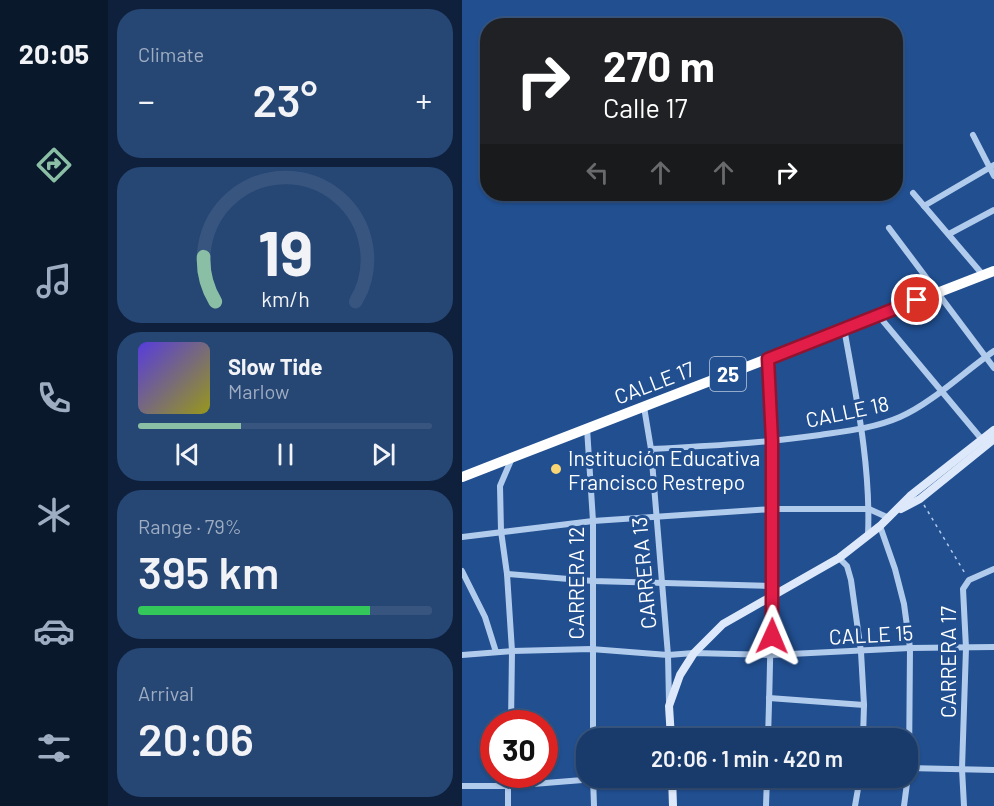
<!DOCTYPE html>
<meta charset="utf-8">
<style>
:root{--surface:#193b6c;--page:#264674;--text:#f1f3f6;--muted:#9fadc2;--line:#37557f;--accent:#8abfa5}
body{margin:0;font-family:Barlow,sans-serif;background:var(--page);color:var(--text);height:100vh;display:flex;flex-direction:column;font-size:22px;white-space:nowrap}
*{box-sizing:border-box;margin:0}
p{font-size:20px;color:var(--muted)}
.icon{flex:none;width:33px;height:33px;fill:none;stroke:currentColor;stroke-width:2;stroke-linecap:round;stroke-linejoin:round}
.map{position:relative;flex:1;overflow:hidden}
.panel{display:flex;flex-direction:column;gap:9px;padding:9px;background:#0e203b;width:354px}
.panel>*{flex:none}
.hud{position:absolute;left:18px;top:18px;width:423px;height:183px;border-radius:24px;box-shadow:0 2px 4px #0004,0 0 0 2px var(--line);background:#202124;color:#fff;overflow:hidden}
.speed{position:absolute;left:18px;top:710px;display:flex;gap:12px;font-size:30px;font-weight:700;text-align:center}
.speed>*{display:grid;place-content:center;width:78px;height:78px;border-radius:50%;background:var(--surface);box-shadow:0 2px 4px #0004,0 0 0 2px var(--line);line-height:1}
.speed .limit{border:9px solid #d22;background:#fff;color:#111}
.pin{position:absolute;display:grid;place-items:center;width:51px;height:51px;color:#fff;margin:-26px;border:3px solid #fff;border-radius:50%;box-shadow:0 2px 6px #0007}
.me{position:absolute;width:66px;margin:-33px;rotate:1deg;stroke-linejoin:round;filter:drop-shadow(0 0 4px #0008)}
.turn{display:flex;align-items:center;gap:21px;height:126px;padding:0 24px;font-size:27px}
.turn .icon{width:78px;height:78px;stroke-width:2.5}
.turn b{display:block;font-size:42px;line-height:51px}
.lanes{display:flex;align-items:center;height:57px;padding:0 24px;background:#0003;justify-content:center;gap:30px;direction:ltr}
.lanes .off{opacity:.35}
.big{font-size:45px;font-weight:600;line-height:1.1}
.panel .tile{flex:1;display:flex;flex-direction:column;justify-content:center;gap:9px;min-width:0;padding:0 21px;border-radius:24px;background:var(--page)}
.panel .dial{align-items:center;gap:0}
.dial svg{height:156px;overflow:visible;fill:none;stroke:var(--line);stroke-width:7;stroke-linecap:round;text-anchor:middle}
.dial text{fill:var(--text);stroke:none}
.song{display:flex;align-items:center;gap:18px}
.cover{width:72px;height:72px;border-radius:9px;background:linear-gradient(135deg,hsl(250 70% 55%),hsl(60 70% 35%))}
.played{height:6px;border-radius:3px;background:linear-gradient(90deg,var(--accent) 35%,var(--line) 35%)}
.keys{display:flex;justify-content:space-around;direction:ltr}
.heat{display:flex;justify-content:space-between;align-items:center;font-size:33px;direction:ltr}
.charge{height:9px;border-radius:4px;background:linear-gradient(90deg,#34c759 79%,var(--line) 0)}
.trip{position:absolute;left:114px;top:728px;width:342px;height:60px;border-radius:24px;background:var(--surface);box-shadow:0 2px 4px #0004,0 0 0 2px var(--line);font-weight:600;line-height:60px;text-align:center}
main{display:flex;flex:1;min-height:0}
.menu{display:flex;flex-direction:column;width:108px;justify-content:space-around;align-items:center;background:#0a182b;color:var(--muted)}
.menu .icon{width:42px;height:42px}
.menu .current{color:var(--accent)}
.menu b{font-size:27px;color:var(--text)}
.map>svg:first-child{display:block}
</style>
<main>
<nav class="menu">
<b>20:05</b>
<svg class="icon current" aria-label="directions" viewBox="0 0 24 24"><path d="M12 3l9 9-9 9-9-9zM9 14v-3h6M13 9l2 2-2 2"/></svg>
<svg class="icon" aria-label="music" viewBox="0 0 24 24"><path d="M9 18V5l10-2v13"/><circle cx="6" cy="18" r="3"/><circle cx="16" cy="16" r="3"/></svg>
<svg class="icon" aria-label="phone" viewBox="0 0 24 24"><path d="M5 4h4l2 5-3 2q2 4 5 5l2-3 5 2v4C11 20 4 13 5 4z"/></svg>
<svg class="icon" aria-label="climate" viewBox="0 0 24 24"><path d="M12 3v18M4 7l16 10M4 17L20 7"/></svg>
<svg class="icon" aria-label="car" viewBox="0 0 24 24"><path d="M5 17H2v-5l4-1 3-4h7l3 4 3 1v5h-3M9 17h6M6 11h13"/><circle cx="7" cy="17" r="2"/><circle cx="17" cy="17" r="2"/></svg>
<svg class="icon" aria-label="filters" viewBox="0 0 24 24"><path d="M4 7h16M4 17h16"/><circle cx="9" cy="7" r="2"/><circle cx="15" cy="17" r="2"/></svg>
</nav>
<section class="panel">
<div class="tile"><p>Climate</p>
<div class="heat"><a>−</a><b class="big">23°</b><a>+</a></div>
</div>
<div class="tile dial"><svg viewBox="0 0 100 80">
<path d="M14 69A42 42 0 1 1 86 69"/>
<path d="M14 69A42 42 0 0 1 8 46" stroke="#8abfa5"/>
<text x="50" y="56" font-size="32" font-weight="700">19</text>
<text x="50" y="72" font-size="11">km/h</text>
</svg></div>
<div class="tile">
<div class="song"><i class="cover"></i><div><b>Slow Tide</b><p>Marlow</p></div></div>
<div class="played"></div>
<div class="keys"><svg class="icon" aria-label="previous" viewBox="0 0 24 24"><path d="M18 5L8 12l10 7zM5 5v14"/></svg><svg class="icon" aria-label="pause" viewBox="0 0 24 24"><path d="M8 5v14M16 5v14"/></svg><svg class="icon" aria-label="next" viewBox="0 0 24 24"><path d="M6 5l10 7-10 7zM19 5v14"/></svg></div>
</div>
<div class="tile"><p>Range · 79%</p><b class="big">395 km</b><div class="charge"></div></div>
<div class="tile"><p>Arrival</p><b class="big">20:06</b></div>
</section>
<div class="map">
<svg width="532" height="806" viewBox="0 0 532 806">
<rect width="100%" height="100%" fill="#214f90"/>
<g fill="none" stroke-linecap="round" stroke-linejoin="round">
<polyline stroke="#b1cbed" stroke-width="1.5" stroke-dasharray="3 4.5" stroke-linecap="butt" points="462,505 504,575"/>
<g stroke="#b1cbed" stroke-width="6">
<polyline points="511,135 532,176"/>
<polyline points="451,193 521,275"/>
<polyline points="462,206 532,165"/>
<polyline points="427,228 532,368"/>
<polyline points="487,234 532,210"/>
<polyline points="416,315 522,442"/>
<path d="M382,328c12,68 27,138 24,207"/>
<polyline points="182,407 189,449 206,655 207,702"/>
<polyline points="125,428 131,521 131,738"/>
<path d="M189,449c57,-3 113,-6 169,-14 27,-4 55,-7 80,-18 32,-14 65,-46 94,-66"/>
<polyline points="418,526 433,569 442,604 448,648 447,768 442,806"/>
<polyline points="0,537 131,521 310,509 407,509 427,518"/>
<polyline points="377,558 385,566 389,580 399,652 402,705 401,738"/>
<polyline points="0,571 23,617 34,652"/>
<polyline points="45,574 131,581 310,586"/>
<polyline points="0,655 50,651 129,649 206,655 232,653 309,655 448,648 532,647"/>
<polyline points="307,698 402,705"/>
<polyline points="49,723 50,651 45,574 39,531 38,486 50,458"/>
<path d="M306,738c4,-127 6,-253 0,-379"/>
<polyline points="446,768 532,770"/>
<polyline points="131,777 132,806"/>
<polyline points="0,786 46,786 158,777"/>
<polyline points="46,806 46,774"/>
<polyline points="304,806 305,777"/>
<polyline points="393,806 398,777"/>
<polyline points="502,806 500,769 504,648 501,589 507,580 532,569"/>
</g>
<g stroke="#dde9fa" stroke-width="8">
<polyline points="439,509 458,499 532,439"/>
<polyline points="209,738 207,706 218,675 232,653 261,624 377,558 418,526 448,496 532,430"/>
<polyline points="210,777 211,806"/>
</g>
<polyline stroke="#fff" stroke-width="10" points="0,477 532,271"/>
</g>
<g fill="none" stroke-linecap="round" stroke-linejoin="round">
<defs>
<polyline id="route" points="310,636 310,441 306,359 455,300"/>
</defs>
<use href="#route" stroke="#92132f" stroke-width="15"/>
<use href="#route" stroke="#e11d48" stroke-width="10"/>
</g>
<circle fill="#f9d573" stroke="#214f90" stroke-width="2" cx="94" cy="469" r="6"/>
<g text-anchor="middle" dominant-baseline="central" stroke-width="6" stroke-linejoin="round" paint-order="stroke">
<rect fill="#214f90" stroke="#bccade" stroke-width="1.5" x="248" y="357" width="36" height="34" rx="4.5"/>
<g font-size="20" font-weight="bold" fill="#fff">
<text x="266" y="374">25</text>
</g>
<g font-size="21" fill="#fff" stroke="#214f90">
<text transform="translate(192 382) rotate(-21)">CALLE 17</text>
<text transform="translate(385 411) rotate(-12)">CALLE 18</text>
<text transform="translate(181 573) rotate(-95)">CARRERA 13</text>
<text transform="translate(113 583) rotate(-90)">CARRERA 12</text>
<text transform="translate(409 634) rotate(-3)">CALLE 15</text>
<text transform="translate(485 662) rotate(-90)">CARRERA 17</text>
</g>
<g font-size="21" fill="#fff" stroke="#214f90" text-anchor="start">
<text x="106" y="457">Institución Educativa<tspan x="106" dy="24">Francisco Restrepo</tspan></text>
</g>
</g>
</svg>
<div class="speed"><div class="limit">30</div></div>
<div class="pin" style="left:455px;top:300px;background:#d93025"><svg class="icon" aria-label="arrive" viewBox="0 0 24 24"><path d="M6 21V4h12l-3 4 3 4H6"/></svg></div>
<svg class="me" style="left:310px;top:636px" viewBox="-20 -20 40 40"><path d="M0-17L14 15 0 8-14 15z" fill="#e11d48" stroke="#fff" stroke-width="4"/></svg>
<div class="trip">20:06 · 1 min · 420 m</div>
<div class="hud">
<div class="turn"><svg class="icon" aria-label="right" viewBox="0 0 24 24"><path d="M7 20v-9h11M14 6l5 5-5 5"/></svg><div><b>270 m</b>Calle 17</div></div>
<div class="lanes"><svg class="icon off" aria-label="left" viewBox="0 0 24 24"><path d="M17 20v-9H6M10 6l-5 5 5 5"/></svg><svg class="icon off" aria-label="ahead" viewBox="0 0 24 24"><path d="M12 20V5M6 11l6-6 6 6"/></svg><svg class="icon off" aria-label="ahead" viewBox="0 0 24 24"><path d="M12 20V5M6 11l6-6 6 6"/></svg><svg class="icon" aria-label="right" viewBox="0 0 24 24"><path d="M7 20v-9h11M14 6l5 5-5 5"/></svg></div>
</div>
</div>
</main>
